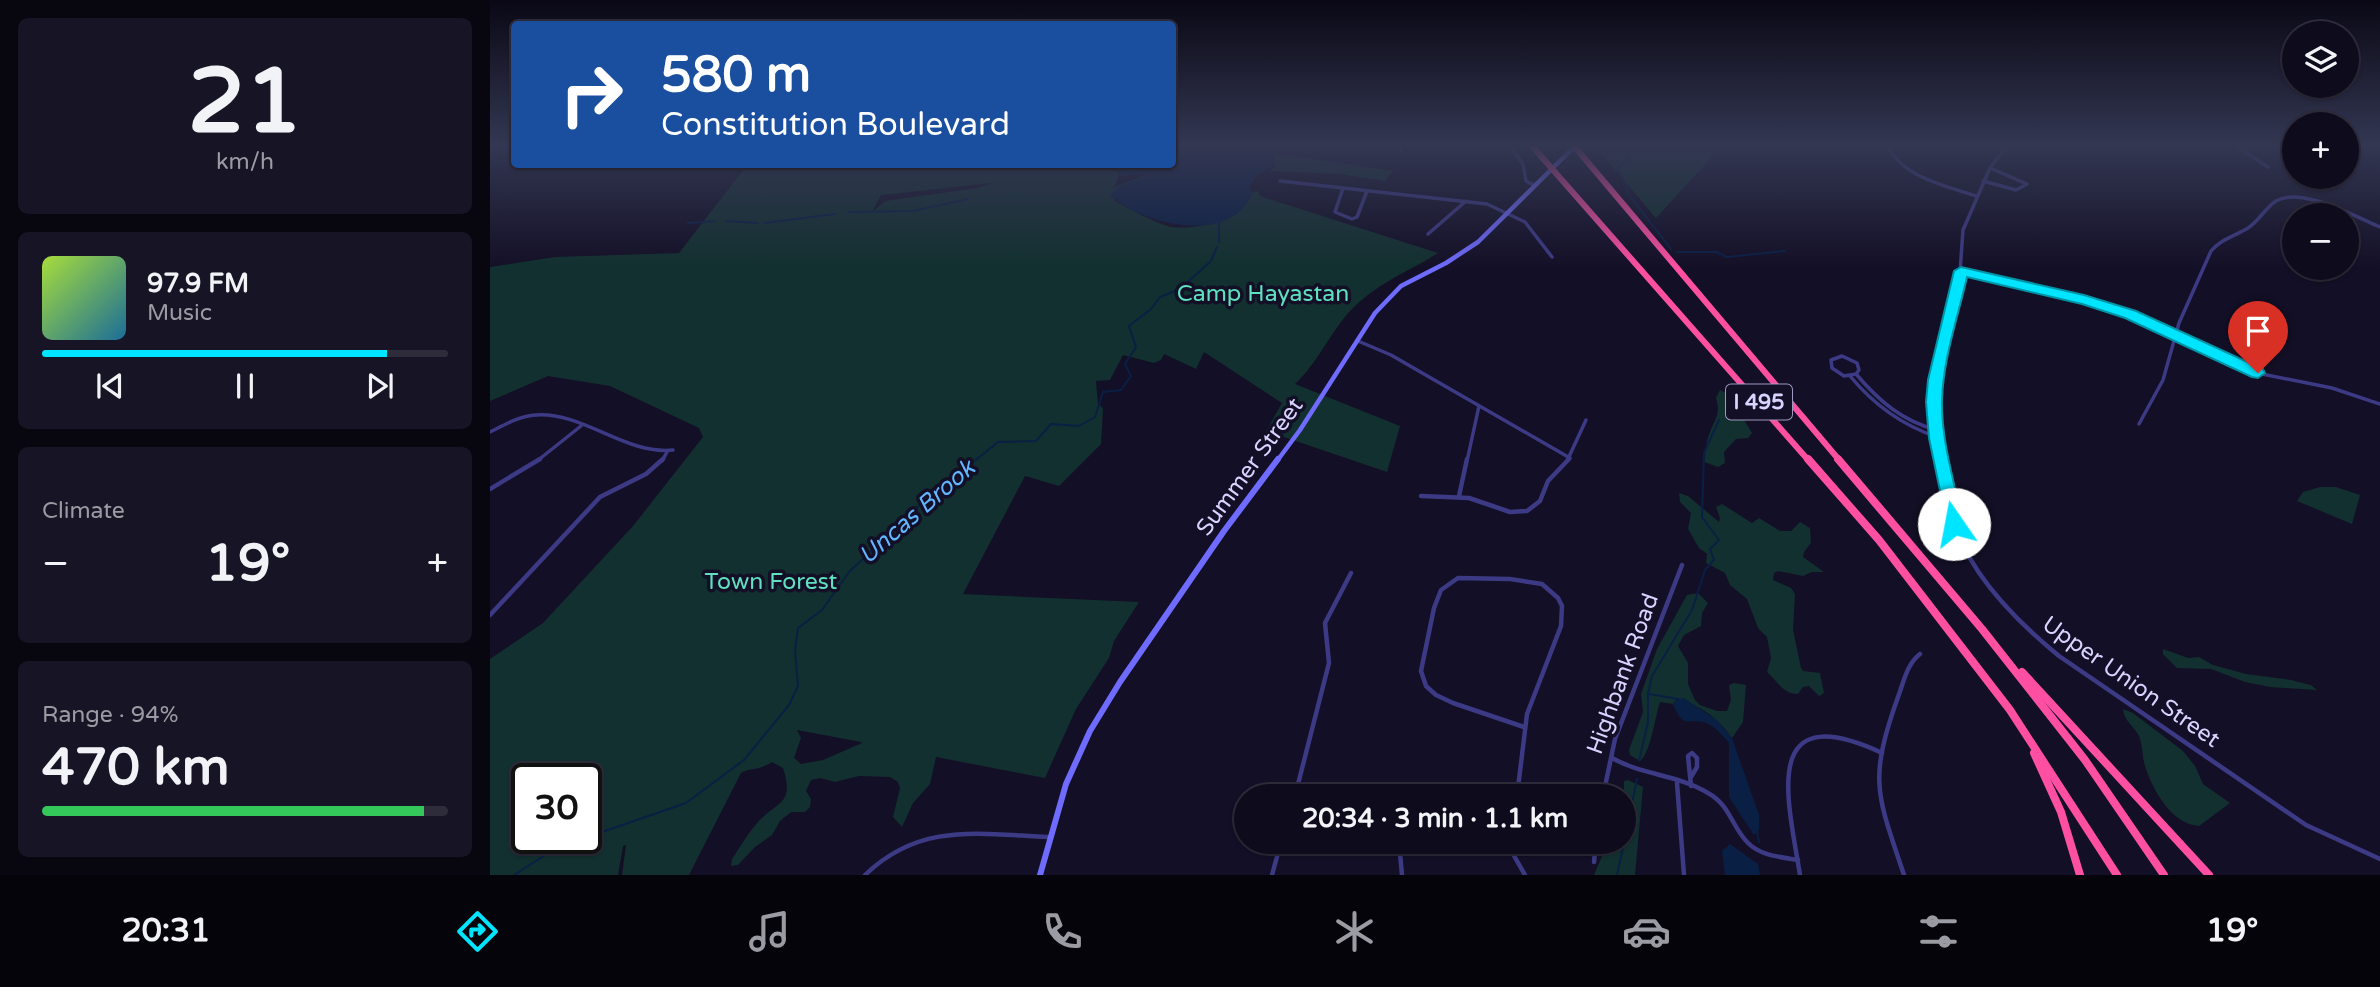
<!DOCTYPE html>
<meta charset="utf-8">
<style>
:root{--surface:#0e0b1c;--page:#171425;--text:#f1f3f6;--muted:#9b9ba3;--line:#2e2b3b;--accent:#00e5ff}
body{margin:0;font-family:"Varela Round",sans-serif;background:var(--page);color:var(--text);height:100vh;display:flex;flex-direction:column;font-size:26px;white-space:nowrap}
*{box-sizing:border-box;margin:0}
p{font-size:23px;color:var(--muted)}
.icon{flex:none;width:38px;height:38px;fill:none;stroke:currentColor;stroke-width:2;stroke-linecap:round;stroke-linejoin:round}
.map{position:relative;flex:1;overflow:hidden}
.drawer{display:flex;flex-direction:column;gap:18px;padding:18px;background:#08060f;width:490px}
.drawer>*{flex:none}
.guide{position:absolute;left:21px;top:21px;width:665px;height:147px;border-radius:7px;box-shadow:0 2px 5px #0004,0 0 0 2px var(--line);background:#1a4fa0;color:#fff;overflow:hidden}
.controls{position:absolute;left:1792px;top:21px;display:grid;gap:14px}
.controls a{display:grid;place-items:center;width:77px;height:77px;border-radius:50%;background:var(--surface);box-shadow:0 2px 5px #0004,0 0 0 2px var(--line);font-size:35px}
.speed{position:absolute;left:21px;top:763px;display:flex;gap:14px;font-size:35px;font-weight:700;text-align:center}
.speed>*{display:grid;place-content:center;width:91px;height:91px;border-radius:50%;background:var(--surface);box-shadow:0 2px 5px #0004,0 0 0 2px var(--line);line-height:1}
.speed .limit{border:4px solid #111;border-radius:10px;background:#fff;color:#111}
.pin{position:absolute;display:grid;place-items:center;width:60px;height:60px;color:#fff;margin:-72px -30px;border-radius:50% 50% 50% 0;rotate:-45deg;box-shadow:0 0 7px #0007}
.pin .icon{rotate:45deg}
.me{position:absolute;width:77px;margin:-38px;rotate:348deg;stroke-linejoin:round;filter:drop-shadow(0 0 5px #0008)}
.turn{display:flex;align-items:center;gap:24px;height:147px;padding:0 35px;font-size:32px}
.turn .icon{width:91px;height:91px;stroke-width:2.5}
.turn b{display:block;font-size:49px;line-height:60px}
.big{font-size:52px;font-weight:700;line-height:1.1}
.drawer .widget{flex:1;display:flex;flex-direction:column;justify-content:center;gap:10px;min-width:0;padding:0 24px;border-radius:10px;background:var(--page)}
.drawer .dial{align-items:center;gap:0}
.dial b{font-size:91px;line-height:1}
.song{display:flex;align-items:center;gap:21px}
.cover{width:84px;height:84px;border-radius:10px;background:linear-gradient(135deg,hsl(80 70% 55%),hsl(200 70% 35%))}
.played{height:7px;border-radius:4px;background:linear-gradient(90deg,var(--accent) 85%,var(--line) 85%)}
.keys{display:flex;justify-content:space-around;direction:ltr}
.heat{display:flex;justify-content:space-between;align-items:center;font-size:38px;direction:ltr}
.charge{height:10px;border-radius:5px;background:linear-gradient(90deg,#34c759 94%,var(--line) 0)}
.trip{position:absolute;left:744px;top:784px;width:402px;height:70px;border-radius:35px;background:var(--surface);box-shadow:0 2px 5px #0004,0 0 0 2px var(--line);font-weight:700;line-height:70px;text-align:center}
.menu{display:flex;height:112px;justify-content:space-around;align-items:center;background:#06040b;color:var(--muted)}
.menu .icon{width:49px;height:49px}
.menu .selected{color:var(--accent)}
.menu b{font-size:32px;color:var(--text)}
main{display:flex;flex:1;min-height:0}
.map>svg:first-child{display:block}
</style>
<main>
<section class="drawer">
<div class="widget dial"><b>21</b><p>km/h</p></div>
<div class="widget">
<div class="song"><i class="cover"></i><div><b>97.9 FM</b><p>Music</p></div></div>
<div class="played"></div>
<div class="keys"><svg class="icon" aria-label="previous" viewBox="0 0 24 24"><path d="M18 5L8 12l10 7zM5 5v14"/></svg><svg class="icon" aria-label="pause" viewBox="0 0 24 24"><path d="M8 5v14M16 5v14"/></svg><svg class="icon" aria-label="next" viewBox="0 0 24 24"><path d="M6 5l10 7-10 7zM19 5v14"/></svg></div>
</div>
<div class="widget"><p>Climate</p>
<div class="heat"><a>−</a><b class="big">19°</b><a>+</a></div>
</div>
<div class="widget"><p>Range · 94%</p><b class="big">470 km</b><div class="charge"></div></div>
</section>
<div class="map">
<svg width="1890" height="875" viewBox="0 0 1890 875">
<rect width="100%" height="100%" fill="#130f26"/>
<g fill="#12302f" fill-rule="evenodd">
<polygon points="1105,146 1232,146 1166,218"/>
<polygon points="782,153 903,171 895,181 849,174 780,171 786,165"/>
<path d="M257,165h364l8,10 -5,12 29,-11 4,2 -34,19 2,4c10,6 45,24 56,26 25,3 75,-6 79,-34l8,-2 2,5 178,57c-30,19 -55,27 -83,53 -24,23 -35,55 -60,78l105,42 -13,46 -121,-41 16,-28 -78,-51 -8,17 -32,-15 -3,6 -7,3 -31,-8 -13,25 -14,1 2,23 5,4 -2,36 -42,42 -34,-10 -62,118 176,8 -25,39 -5,17 -33,51 -31,69 -109,-21 -6,27 -17,19 -11,24 -9,-10 7,-29 -2,-6 -8,-5 -31,-1 -24,6 -15,-4 -9,2 -5,11 5,8 -1,8 -5,5h-14l-11,9 -8,14 -17,12 -17,18 -7,1 1,-7c8,-12 16,-26 26,-37 19,-21 37,-17 25,-54l-11,-6c-14,9 -21,5 -31,11l-52,102h-67l4,-30 -3,1 -5,29h-128v-216l53,-36 90,-97 70,-89 -4,-9 -89,-42 -62,-10 -58,25v-134l65,-10 124,-4zM502,183l-15,5 -92,13 -13,11 9,-17zM307,730l64,12 1,1 -39,17 -22,4 -7,-6 7,-20zM37,779h59v59h-59z"/>
<path d="M1230,390l8,4 24,39 -4,5 -12,1 -12,13 1,11 -7,4 -14,-5c2,-10 2,-21 6,-30 5,-13 11,-18 6,-34z"/>
<polygon points="1830,487 1846,487 1870,495 1862,524 1807,501 1813,492"/>
<path d="M1189,493l9,3 31,26 1,-4 -4,-11 6,-3 30,19 7,-5 21,13h11l9,-9 10,6 1,15 -7,9 -1,5 21,15h-12l-9,4 -25,-5 -4,2 -1,7 18,8 4,6 -2,36 8,38 2,3 17,2 4,20 -5,3 -10,-10 -6,1 -5,7c-15,0 -20,-12 -31,-22l4,-14 -4,-21 -9,-9 -11,-29 -17,-14 -5,-12 -19,-10 1,-9 -8,-6 -11,-19 3,-16 -11,-11z"/>
<path d="M1208,593l10,10 -6,10 -1,13 -17,9 -6,11 10,17v21l7,16 5,5 17,6h10l4,-11 -2,-15 5,-2 12,2 -3,37 -11,16c-13,-19 -34,-35 -56,-38l-3,4 -13,-2c-5,15 -9,50 -20,59l-10,-6 -1,-5 14,-38 -2,-18 16,-45 30,-54z"/>
<polygon points="1673,649 1698,658 1709,657 1723,665 1756,674 1801,680 1821,685 1827,690 1780,687 1755,682 1721,669 1687,668 1673,654"/>
<path d="M1633,709l10,4 50,38 12,15 8,18 27,19 -31,23c-27,-2 -45,-34 -53,-57 -4,-10 -3,-23 -7,-33 -5,-10 -15,-15 -16,-27z"/>
<polygon points="1138,780 1153,787 1145,875 1104,875 1118,842 1134,842 1134,781"/>
</g>
<g fill="#0a1f44">
<path d="M683,146h99l3,18 -20,13 -6,10 4,5c-21,54 -108,34 -143,3l9,-8 27,-11 -7,-2 -18,2 -10,-11 61,-1z"/>
<path d="M1188,699l6,-1 34,23 14,17 27,77v15l-5,5 -25,-38v-54c-6,-7 -14,-17 -23,-20 -18,-6 -22,8 -33,-19z"/>
<polygon points="1240,844 1268,864 1270,875 1235,875 1232,851"/>
</g>
<g fill="none" stroke-linecap="round" stroke-linejoin="round">
<g stroke="#0a1f44" stroke-width="2">
<polyline points="1133,178 1127,170 1148,146"/>
<polyline points="1135,181 1138,194 1181,249"/>
<polyline points="359,212 423,211 478,199"/>
<polyline points="729,218 729,242"/>
<polyline points="236,221 268,223"/>
<polyline points="198,223 225,221"/>
<polyline points="275,223 345,214"/>
<polyline points="1187,252 1226,252 1237,257 1295,251"/>
<polyline points="1159,694 1188,699"/>
<polyline points="1149,761 1158,722 1158,694 1162,676 1202,610 1215,570 1224,560 1220,549 1229,540 1212,517 1214,453 1229,420"/>
<polyline points="1267,831 1269,842"/>
<polyline points="1134,842 1147,779"/>
<polyline points="24,875 66,848 196,803 254,760 299,705 308,686 305,650 308,628 332,610 359,572 425,509 508,442 546,441 561,424 589,426 605,417 613,392 631,390 641,376 635,364 646,347 639,326 661,309 670,297 690,289 721,261 727,247"/>
<polyline points="1127,875 1134,843"/>
</g>
<g stroke="#3d3a85" stroke-width="3.5">
<polyline points="1020,146 1033,164 1036,181 1044,185"/>
<path d="M1398,146c14,31 58,40 88,50"/>
<polyline points="1746,146 1778,167"/>
<polyline points="910,152 912,146"/>
<polyline points="790,181 997,204 1035,222 1062,257"/>
<polyline points="1493,181 1526,190 1537,184 1500,168"/>
<polyline points="853,188 845,212 862,219 867,217 877,191"/>
<polyline points="938,234 976,201"/>
<polyline points="1471,271 1608,304 1664,323 1767,373 1842,388 1890,404"/>
<polyline points="868,341 901,355 1080,458"/>
<polygon points="1352,356 1367,363 1369,370 1366,374 1354,376 1342,368 1341,360"/>
<path d="M1366,374c23,27 46,47 81,56"/>
<path d="M1360,376c24,29 51,49 87,61"/>
<path d="M1649,424l24,-44 16,-57 32,-72c10,-12 24,-15 37,-23 11,-7 17,-20 28,-27 25,-15 80,16 104,26"/>
<path d="M0,432c14,-7 29,-16 46,-17 48,-3 89,40 137,35"/>
<polyline points="47,461 91,426"/>
<polyline points="172,461 177,452"/>
<polyline points="977,461 989,406"/>
<polyline points="1077,461 1096,420"/>
<polyline points="1452,461 1445,421 1445,389 1469,286 1473,230 1500,168 1512,152 1522,146"/>
</g>
<g stroke="#3d3a85" stroke-width="4.5">
<path d="M1452,459c3,17 4,36 9,53 13,57 64,108 108,144l247,169 74,34"/>
<polyline points="0,489 50,459"/>
<polyline points="931,496 979,498 1020,512 1037,511 1050,501 1058,481 1079,459"/>
<polyline points="969,496 977,459"/>
<polyline points="0,615 110,497 156,474 173,459"/>
<path d="M1122,758c30,17 67,17 96,35 23,13 23,33 40,50 13,13 33,14 50,17"/>
<polyline points="1201,777 1207,767 1207,758 1202,753 1198,756 1201,786"/>
<polyline points="1187,783 1194,875"/>
<polyline points="805,795 819,796"/>
<polyline points="805,796 839,663 835,623 861,573"/>
<polyline points="1027,796 1037,714 1071,626 1072,606 1068,598 1052,584 1020,579 968,578 951,590 944,608 931,671 936,686 946,695 963,703 1034,727"/>
<polyline points="1113,796 1125,739 1192,565"/>
<polyline points="909,842 912,875"/>
<polyline points="1022,842 1023,854 1035,875"/>
<polyline points="1104,862 1106,842"/>
<path d="M375,875c55,-53 113,-41 183,-38"/>
<polyline points="782,875 791,842"/>
<path d="M1310,875c-12,-75 -41,-179 82,-122"/>
<path d="M1414,875c-27,-81 -36,-94 -6,-178 6,-16 9,-33 22,-43"/>
</g>
<polyline stroke="#6f6bff" stroke-width="4.5" points="787,461 810,430 885,313 911,286 956,263 988,242 1085,146"/>
<polyline stroke="#6f6bff" stroke-width="6" points="550,875 576,784 600,731 630,682 734,531 788,459"/>
<g stroke="#ff4fa3" stroke-width="6">
<polyline points="1042,146 1319,461"/>
<polyline points="1084,146 1350,461"/>
</g>
<g stroke="#ff4fa3" stroke-width="8">
<polyline points="1318,459 1389,540 1520,710 1627,875"/>
<polyline points="1348,459 1492,629 1595,760 1674,875"/>
<polyline points="1532,672 1719,875"/>
<polyline points="1544,753 1571,812 1590,875"/>
</g>
</g>
<linearGradient id="sky" x2="0" y2="1"><stop stop-color="#0a0815"/><stop offset="0.54" stop-color="#333752"/><stop offset="1" stop-color="#333752" stop-opacity="0"/></linearGradient>
<rect width="1890" height="269" fill="url(#sky)"/>
<path fill="#00e5ff" stroke="#0095a6" stroke-width="2" d="M1471,267l123,28 52,16 127,58 2,4 -7,5 -6,-1 -127,-59 -43,-14 -115,-27c-9,40 -24,82 -25,123 -1,41 13,84 21,124l-3,5h-12l-19,-91 -3,-36 2,-22 26,-109z"/>
<g text-anchor="middle" dominant-baseline="central" stroke-width="7" stroke-linejoin="round" paint-order="stroke">
<rect fill="#130f26" stroke="#9e99be" stroke-width="2" x="1236" y="384.5" width="66" height="35" rx="5"/>
<g font-size="21" font-weight="bold" fill="#d9d4ff">
<text x="1269" y="402">I 495</text>
</g>
<g font-size="23" fill="#5fe0c0" stroke="#130f26">
<text x="773" y="294">Camp Hayastan</text>
<text x="281" y="582">Town Forest</text>
</g>
<g font-size="23" fill="#d9d4ff" stroke="#130f26">
<text transform="translate(760 467) rotate(-54)">Summer Street</text>
<text transform="translate(1133 674) rotate(-70)">Highbank Road</text>
<text transform="translate(1641 682) rotate(35)">Upper Union Street</text>
</g>
<g font-size="24" font-style="italic" fill="#62b6ff" stroke="#130f26">
<text transform="translate(427 512) rotate(-41)">Uncas Brook</text>
</g>
</g>
</svg>
<div class="controls">
<a><svg class="icon" aria-label="layers" viewBox="0 0 24 24"><path d="M12 4l9 5-9 5-9-5zM3 14l9 5 9-5"/></svg></a>
<a>+</a>
<a>−</a>
</div>
<div class="speed"><div class="limit">30</div></div>
<div class="pin" style="left:1768px;top:373px;background:#d93025"><svg class="icon" aria-label="arrive" viewBox="0 0 24 24"><path d="M6 21V4h12l-3 4 3 4H6"/></svg></div>
<svg class="me" style="left:1464px;top:524px" viewBox="-20 -20 40 40"><circle r="19" fill="#fff"/><path d="M0-13L10 11 0 6-10 11z" fill="#00e5ff"/></svg>
<div class="trip">20:34 · 3 min · 1.1 km</div>
<div class="guide">
<div class="turn"><svg class="icon" aria-label="right" viewBox="0 0 24 24"><path d="M7 20v-9h11M14 6l5 5-5 5"/></svg><div><b>580 m</b>Constitution Boulevard</div></div>
</div>
</div>
</main>
<nav class="menu">
<b>20:31</b>
<svg class="icon selected" aria-label="directions" viewBox="0 0 24 24"><path d="M12 3l9 9-9 9-9-9zM9 14v-3h6M13 9l2 2-2 2"/></svg>
<svg class="icon" aria-label="music" viewBox="0 0 24 24"><path d="M9 18V5l10-2v13"/><circle cx="6" cy="18" r="3"/><circle cx="16" cy="16" r="3"/></svg>
<svg class="icon" aria-label="phone" viewBox="0 0 24 24"><path d="M5 4h4l2 5-3 2q2 4 5 5l2-3 5 2v4C11 20 4 13 5 4z"/></svg>
<svg class="icon" aria-label="climate" viewBox="0 0 24 24"><path d="M12 3v18M4 7l16 10M4 17L20 7"/></svg>
<svg class="icon" aria-label="car" viewBox="0 0 24 24"><path d="M5 17H2v-5l4-1 3-4h7l3 4 3 1v5h-3M9 17h6M6 11h13"/><circle cx="7" cy="17" r="2"/><circle cx="17" cy="17" r="2"/></svg>
<svg class="icon" aria-label="filters" viewBox="0 0 24 24"><path d="M4 7h16M4 17h16"/><circle cx="9" cy="7" r="2"/><circle cx="15" cy="17" r="2"/></svg>
<b>19°</b>
</nav>
